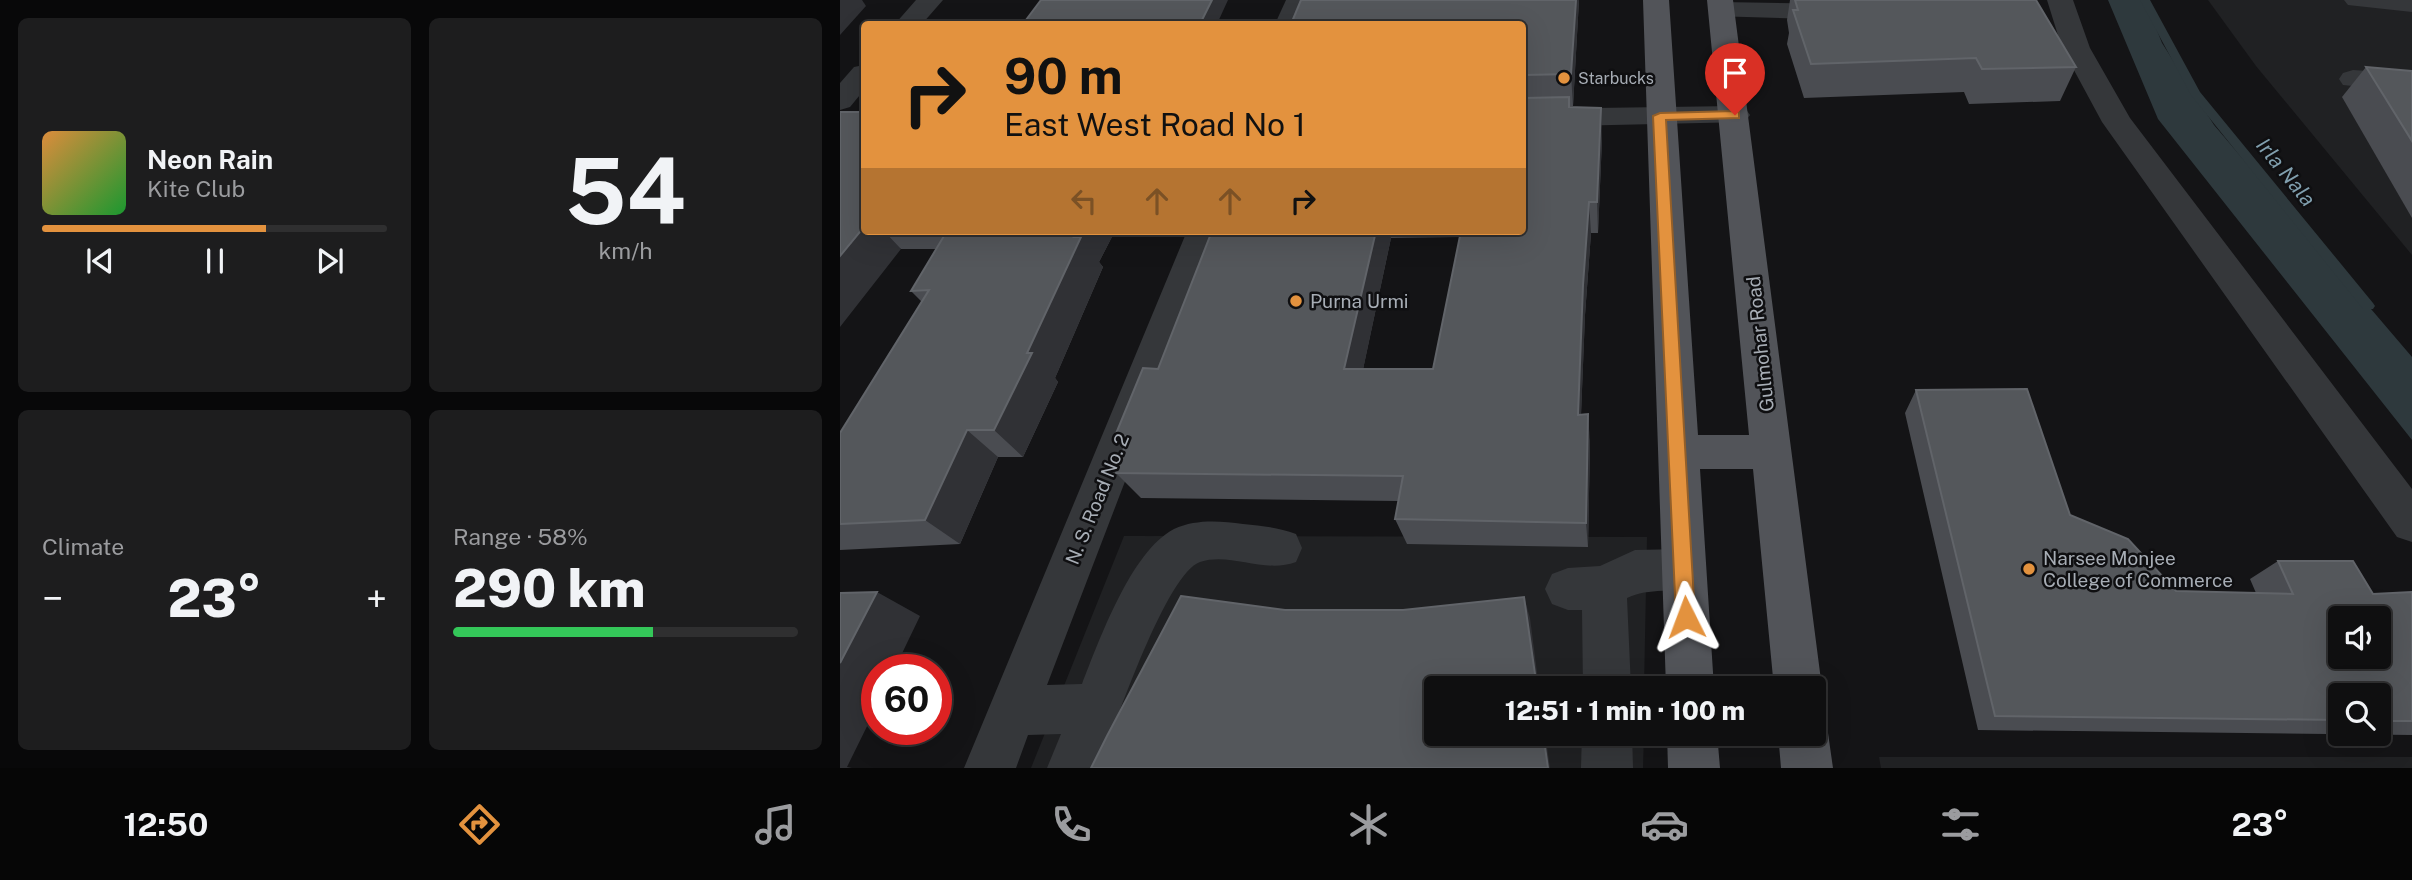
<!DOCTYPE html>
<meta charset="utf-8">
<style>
:root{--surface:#0f0f10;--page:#1d1d1e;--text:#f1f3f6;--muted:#9b9c9f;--line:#2f2f30;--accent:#e3923e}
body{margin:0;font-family:"Public Sans",sans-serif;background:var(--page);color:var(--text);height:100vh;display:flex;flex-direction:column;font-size:26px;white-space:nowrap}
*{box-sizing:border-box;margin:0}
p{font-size:23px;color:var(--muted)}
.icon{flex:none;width:38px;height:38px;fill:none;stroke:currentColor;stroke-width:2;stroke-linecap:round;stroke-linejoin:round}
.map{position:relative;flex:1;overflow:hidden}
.sheet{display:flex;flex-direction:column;gap:18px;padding:18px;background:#080809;width:840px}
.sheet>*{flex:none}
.hud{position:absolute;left:21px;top:21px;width:665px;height:214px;border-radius:7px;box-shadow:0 7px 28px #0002,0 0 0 2px var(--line);background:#e3923e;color:#111;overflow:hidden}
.fabs{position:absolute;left:1488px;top:606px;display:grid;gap:14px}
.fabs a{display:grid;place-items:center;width:63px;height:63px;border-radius:7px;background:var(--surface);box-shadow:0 7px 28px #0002,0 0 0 2px var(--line);font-size:35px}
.speed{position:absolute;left:21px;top:654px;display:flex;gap:14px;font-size:35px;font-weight:700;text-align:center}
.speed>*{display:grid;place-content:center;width:91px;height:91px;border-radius:50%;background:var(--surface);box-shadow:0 7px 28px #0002,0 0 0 2px var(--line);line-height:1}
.speed .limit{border:10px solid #d22;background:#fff;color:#111}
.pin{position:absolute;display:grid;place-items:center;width:60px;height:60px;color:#fff;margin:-72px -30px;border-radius:50% 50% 50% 0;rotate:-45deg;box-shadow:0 0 7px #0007}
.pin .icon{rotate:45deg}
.me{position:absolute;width:77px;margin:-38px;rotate:357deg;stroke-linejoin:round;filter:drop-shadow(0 0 5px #0008)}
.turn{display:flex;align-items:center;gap:24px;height:147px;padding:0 28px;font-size:32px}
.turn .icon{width:91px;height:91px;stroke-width:2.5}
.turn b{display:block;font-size:49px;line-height:60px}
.lanes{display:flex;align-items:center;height:66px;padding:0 28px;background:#0003;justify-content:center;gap:35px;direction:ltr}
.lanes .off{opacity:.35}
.big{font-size:52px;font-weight:800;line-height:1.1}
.sheet .card{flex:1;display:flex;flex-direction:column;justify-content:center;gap:10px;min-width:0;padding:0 24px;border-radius:10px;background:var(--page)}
.sheet .dial{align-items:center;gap:0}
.dial b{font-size:91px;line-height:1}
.song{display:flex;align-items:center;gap:21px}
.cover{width:84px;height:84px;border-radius:10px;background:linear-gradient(135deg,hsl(30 70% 55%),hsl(130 70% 35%))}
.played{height:7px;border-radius:4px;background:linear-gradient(90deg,var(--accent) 65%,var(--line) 65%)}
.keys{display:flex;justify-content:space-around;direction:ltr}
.heat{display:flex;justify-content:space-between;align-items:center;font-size:38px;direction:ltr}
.charge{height:10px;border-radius:5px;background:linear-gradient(90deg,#34c759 58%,var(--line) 0)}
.sheet .tiles{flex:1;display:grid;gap:18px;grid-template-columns:repeat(2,1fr)}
.trip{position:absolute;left:584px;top:676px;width:402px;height:70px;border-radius:7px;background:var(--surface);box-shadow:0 7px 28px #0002,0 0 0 2px var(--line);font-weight:800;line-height:70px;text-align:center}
.tab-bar{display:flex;height:112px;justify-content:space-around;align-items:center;background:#060606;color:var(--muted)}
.tab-bar .icon{width:49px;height:49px}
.tab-bar .current{color:var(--accent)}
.tab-bar b{font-size:32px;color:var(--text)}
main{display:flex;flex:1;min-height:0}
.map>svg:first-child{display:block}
</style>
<main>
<section class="sheet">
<div class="tiles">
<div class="card">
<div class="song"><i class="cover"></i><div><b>Neon Rain</b><p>Kite Club</p></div></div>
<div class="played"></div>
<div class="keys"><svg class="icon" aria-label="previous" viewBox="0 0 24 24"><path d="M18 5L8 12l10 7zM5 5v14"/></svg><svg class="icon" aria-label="pause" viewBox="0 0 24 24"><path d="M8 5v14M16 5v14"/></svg><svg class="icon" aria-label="next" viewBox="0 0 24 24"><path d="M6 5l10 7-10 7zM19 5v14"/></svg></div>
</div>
<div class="card dial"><b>54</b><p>km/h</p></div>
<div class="card"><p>Climate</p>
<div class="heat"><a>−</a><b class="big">23°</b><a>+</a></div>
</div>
<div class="card"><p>Range · 58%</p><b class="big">290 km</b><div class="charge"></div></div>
</div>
</section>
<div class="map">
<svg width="1572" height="768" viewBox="0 0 1572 768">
<rect width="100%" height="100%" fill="#141416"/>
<g fill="#202123">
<polygon points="1368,0 1572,0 1572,255 1416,66"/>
<polygon points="284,536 807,537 804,688 597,688 597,733 804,733 803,768 191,768"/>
<polygon points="1039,757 1572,757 1572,768 1041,768"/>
</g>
<polygon fill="#2e393d" points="1268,0 1305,0 1322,43 1374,125 1572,357 1572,440 1318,119"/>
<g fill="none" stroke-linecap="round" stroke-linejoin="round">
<polygon fill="#2e393d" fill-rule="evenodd" points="1300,0 1310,0 1360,92 1533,303 1535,306 1533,309 1523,309 1351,95"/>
<g fill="#35373a" fill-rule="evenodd">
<polygon points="76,0 103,0 82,24 55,24"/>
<polygon points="446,0 472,0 461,24 435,24"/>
<polygon points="1207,0 1233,0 1250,48 1290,118 1572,489 1572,542 1557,537 1262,122 1222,48"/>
<polygon points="1504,0 1572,0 1572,12 1508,5"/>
<polygon points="881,2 1001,4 1010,6 1014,12 1010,18 1001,20 872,16 868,10 872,4"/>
<polygon points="24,65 24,90 10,107 0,110 0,83 14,67"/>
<polygon points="1513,70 1572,74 1572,92 1503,85 1499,79 1503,73"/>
<polygon points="895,106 905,108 910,115 905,122 682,127 682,109"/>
<path d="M347,231h34l-174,454 35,-1c17,-43 49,-133 92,-155 22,-10 46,-8 69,-5 18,2 35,3 53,10l6,14 -6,14c-32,12 -65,-10 -96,0 -34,11 -88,170 -101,206h-52l14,-34 -33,1 -12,33h-52z"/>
<path d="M843,549l16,6 6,15 -6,15c-24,9 -50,2 -72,13l4,90h-48l-1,-78h-14l-16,-6 -7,-15 7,-15 16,-6 32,-2 35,-16z"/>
<polygon points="742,733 792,733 793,768 741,768"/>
</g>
<g fill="#525459" fill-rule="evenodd">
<polygon points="803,0 829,0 858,435 909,435 867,0 893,0 982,688 975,705 975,688 934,688 913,469 860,469 874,688 826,688"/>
<polygon points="975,713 981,715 988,733 993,768 941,768 938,733 975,733"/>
<polygon points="827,733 877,733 880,768 828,768"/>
</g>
</g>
<g fill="#4a4c51" fill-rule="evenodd">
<path d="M739,0l-6,106h-3v1l32,32 -4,94h-7l-6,82 -4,99 9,28 -2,105 -181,-3 -12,-25 3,-18 -257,-3 -25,-25 9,-26 -10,-11 43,-67 54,-138h310v-207zM620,237l-27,132h-70l28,-131z"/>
<polygon points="943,0 1196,0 1236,67 1220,101 1129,104 1124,92 964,98 947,44 949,33 947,20 950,0"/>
<polygon points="1526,67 1572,71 1572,218 1502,97"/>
<polygon points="24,231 275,231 259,262 263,267 215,378 218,382 183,457 158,457 120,544 0,550 0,433 82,302 71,291 96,249 61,249"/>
<path d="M1076,390l154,125 106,76 80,2 -6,-14 28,-18 95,33 39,-2v143l-434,-5 -73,-317zM1500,695h38v38h-38z"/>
</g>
<g fill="#303135">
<polygon points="0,0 22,0 26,6 0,35"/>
<polygon points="372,0 388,0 377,24 360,24"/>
<polygon points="736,0 739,0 733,106 731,74"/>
<polygon points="761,108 762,139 758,233 757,202"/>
<polygon points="749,202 751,233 745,315 740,442 738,415 743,285"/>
<polygon points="24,227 24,231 44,231 61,249 0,327 0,256"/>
<polygon points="238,231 275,231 259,262 263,267 215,378 218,382 183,457 154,430"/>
<polygon points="536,231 549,231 551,238 517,398 504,369"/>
<polygon points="748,414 750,442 748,547 746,523"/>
<polygon points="127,430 158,457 120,544 85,520"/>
<polygon points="37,592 80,616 54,670 37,670 37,706 7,767 12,768 0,768 0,663"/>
<polygon points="684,597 690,618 699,688 697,688"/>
<polygon points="703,733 705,733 710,768 708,768"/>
</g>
<g fill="#54575b" stroke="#616469" stroke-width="2" fill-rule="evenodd">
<polygon points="201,0 372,0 360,24 183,24"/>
<polygon points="461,0 736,0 731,74 682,75 682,24 451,24"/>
<polygon points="955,0 1196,0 1236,67 1142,69 1136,58 971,64 953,10 958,10"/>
<polygon points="1526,67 1572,71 1572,141"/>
<polygon points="729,97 729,107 761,108 757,202 749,202 743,285 738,415 748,414 746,523 555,519 563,476 276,473 288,436 275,436 303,368 318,369 372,231 536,231 504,369 593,369 621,231 682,231 682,98"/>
<polygon points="0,112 24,112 24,227 0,256"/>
<polygon points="107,231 238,231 234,237 241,237 187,353 192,353 154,430 127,430 85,520 0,524 0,433 89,290 71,291"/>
<path d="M1187,389l43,126 58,24 48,52 117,3 -15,-33h75l20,33 39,-2v129h-34v-26h-38v25l-345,-4 -79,-326zM1500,618h38v38h-38z"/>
<polygon points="37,592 0,663 0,593"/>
<polygon points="341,596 445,610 563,610 684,597 697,688 597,688 597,733 703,733 708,768 251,768 267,736"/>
</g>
<polygon fill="#e3923e" stroke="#945f28" stroke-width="2" points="895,111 899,112 899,118 826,120 855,617 853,624 846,626 839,624 836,617 813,116 820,113"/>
<g fill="#e3923e" stroke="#0f0f11" stroke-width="2.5">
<circle cx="724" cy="78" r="7"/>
<circle cx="456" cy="301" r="7"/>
<circle cx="1189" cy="569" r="7"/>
</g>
<g text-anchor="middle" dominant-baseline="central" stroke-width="5" stroke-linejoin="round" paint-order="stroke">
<g font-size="16" fill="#a7adb5" stroke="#0f0f11" text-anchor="start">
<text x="738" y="78">Starbucks</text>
</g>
<g font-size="19" fill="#a7adb5" stroke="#0f0f11" text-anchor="start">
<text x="470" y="301">Purna Urmi</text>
<text x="1203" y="558">Narsee Monjee<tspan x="1203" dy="22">College of Commerce</tspan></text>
</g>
<g font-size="19" fill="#a7adb5" stroke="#0f0f11">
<text transform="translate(920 344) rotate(-96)">Gulmohar Road</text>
<text transform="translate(257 499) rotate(-68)">N. S. Road No. 2</text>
</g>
<g font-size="21" font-style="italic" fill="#809fae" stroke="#0f0f11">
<text transform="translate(1446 172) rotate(51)">Irla Nala</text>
</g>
</g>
</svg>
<div class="fabs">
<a><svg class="icon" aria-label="sound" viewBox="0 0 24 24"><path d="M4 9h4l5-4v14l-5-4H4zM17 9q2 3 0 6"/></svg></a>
<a><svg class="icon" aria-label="search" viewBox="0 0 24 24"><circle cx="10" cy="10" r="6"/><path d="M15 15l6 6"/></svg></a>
</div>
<div class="speed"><div class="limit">60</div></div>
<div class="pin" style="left:895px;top:115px;background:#d93025"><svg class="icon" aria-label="arrive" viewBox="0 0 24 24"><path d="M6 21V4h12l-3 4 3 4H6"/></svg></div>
<svg class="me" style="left:846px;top:617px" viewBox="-20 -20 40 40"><path d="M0-17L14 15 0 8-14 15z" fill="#e3923e" stroke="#fff" stroke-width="4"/></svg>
<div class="trip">12:51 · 1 min · 100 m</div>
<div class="hud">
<div class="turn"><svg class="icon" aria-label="right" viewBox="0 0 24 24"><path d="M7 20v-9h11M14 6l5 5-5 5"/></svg><div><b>90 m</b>East West Road No 1</div></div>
<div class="lanes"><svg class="icon off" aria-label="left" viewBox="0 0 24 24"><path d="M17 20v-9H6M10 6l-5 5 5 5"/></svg><svg class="icon off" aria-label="ahead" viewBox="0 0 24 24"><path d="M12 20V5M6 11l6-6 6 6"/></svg><svg class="icon off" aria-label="ahead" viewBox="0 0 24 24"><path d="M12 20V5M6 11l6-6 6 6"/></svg><svg class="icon" aria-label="right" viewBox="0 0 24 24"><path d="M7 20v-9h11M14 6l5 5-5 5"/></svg></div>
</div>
</div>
</main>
<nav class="tab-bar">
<b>12:50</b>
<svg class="icon current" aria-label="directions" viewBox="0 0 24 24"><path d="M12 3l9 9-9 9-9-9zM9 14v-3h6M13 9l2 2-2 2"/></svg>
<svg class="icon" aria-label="music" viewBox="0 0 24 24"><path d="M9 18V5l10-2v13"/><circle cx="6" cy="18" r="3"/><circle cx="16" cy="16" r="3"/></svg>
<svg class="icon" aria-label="phone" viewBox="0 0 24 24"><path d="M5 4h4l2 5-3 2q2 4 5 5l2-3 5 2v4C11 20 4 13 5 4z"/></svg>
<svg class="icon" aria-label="climate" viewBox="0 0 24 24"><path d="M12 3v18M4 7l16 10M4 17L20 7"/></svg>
<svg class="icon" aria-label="car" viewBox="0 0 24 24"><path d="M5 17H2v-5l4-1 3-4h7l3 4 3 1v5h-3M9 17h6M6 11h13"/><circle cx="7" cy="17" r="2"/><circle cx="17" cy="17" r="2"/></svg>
<svg class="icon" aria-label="filters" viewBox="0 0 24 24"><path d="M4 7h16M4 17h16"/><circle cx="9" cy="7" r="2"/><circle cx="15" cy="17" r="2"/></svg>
<b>23°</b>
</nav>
